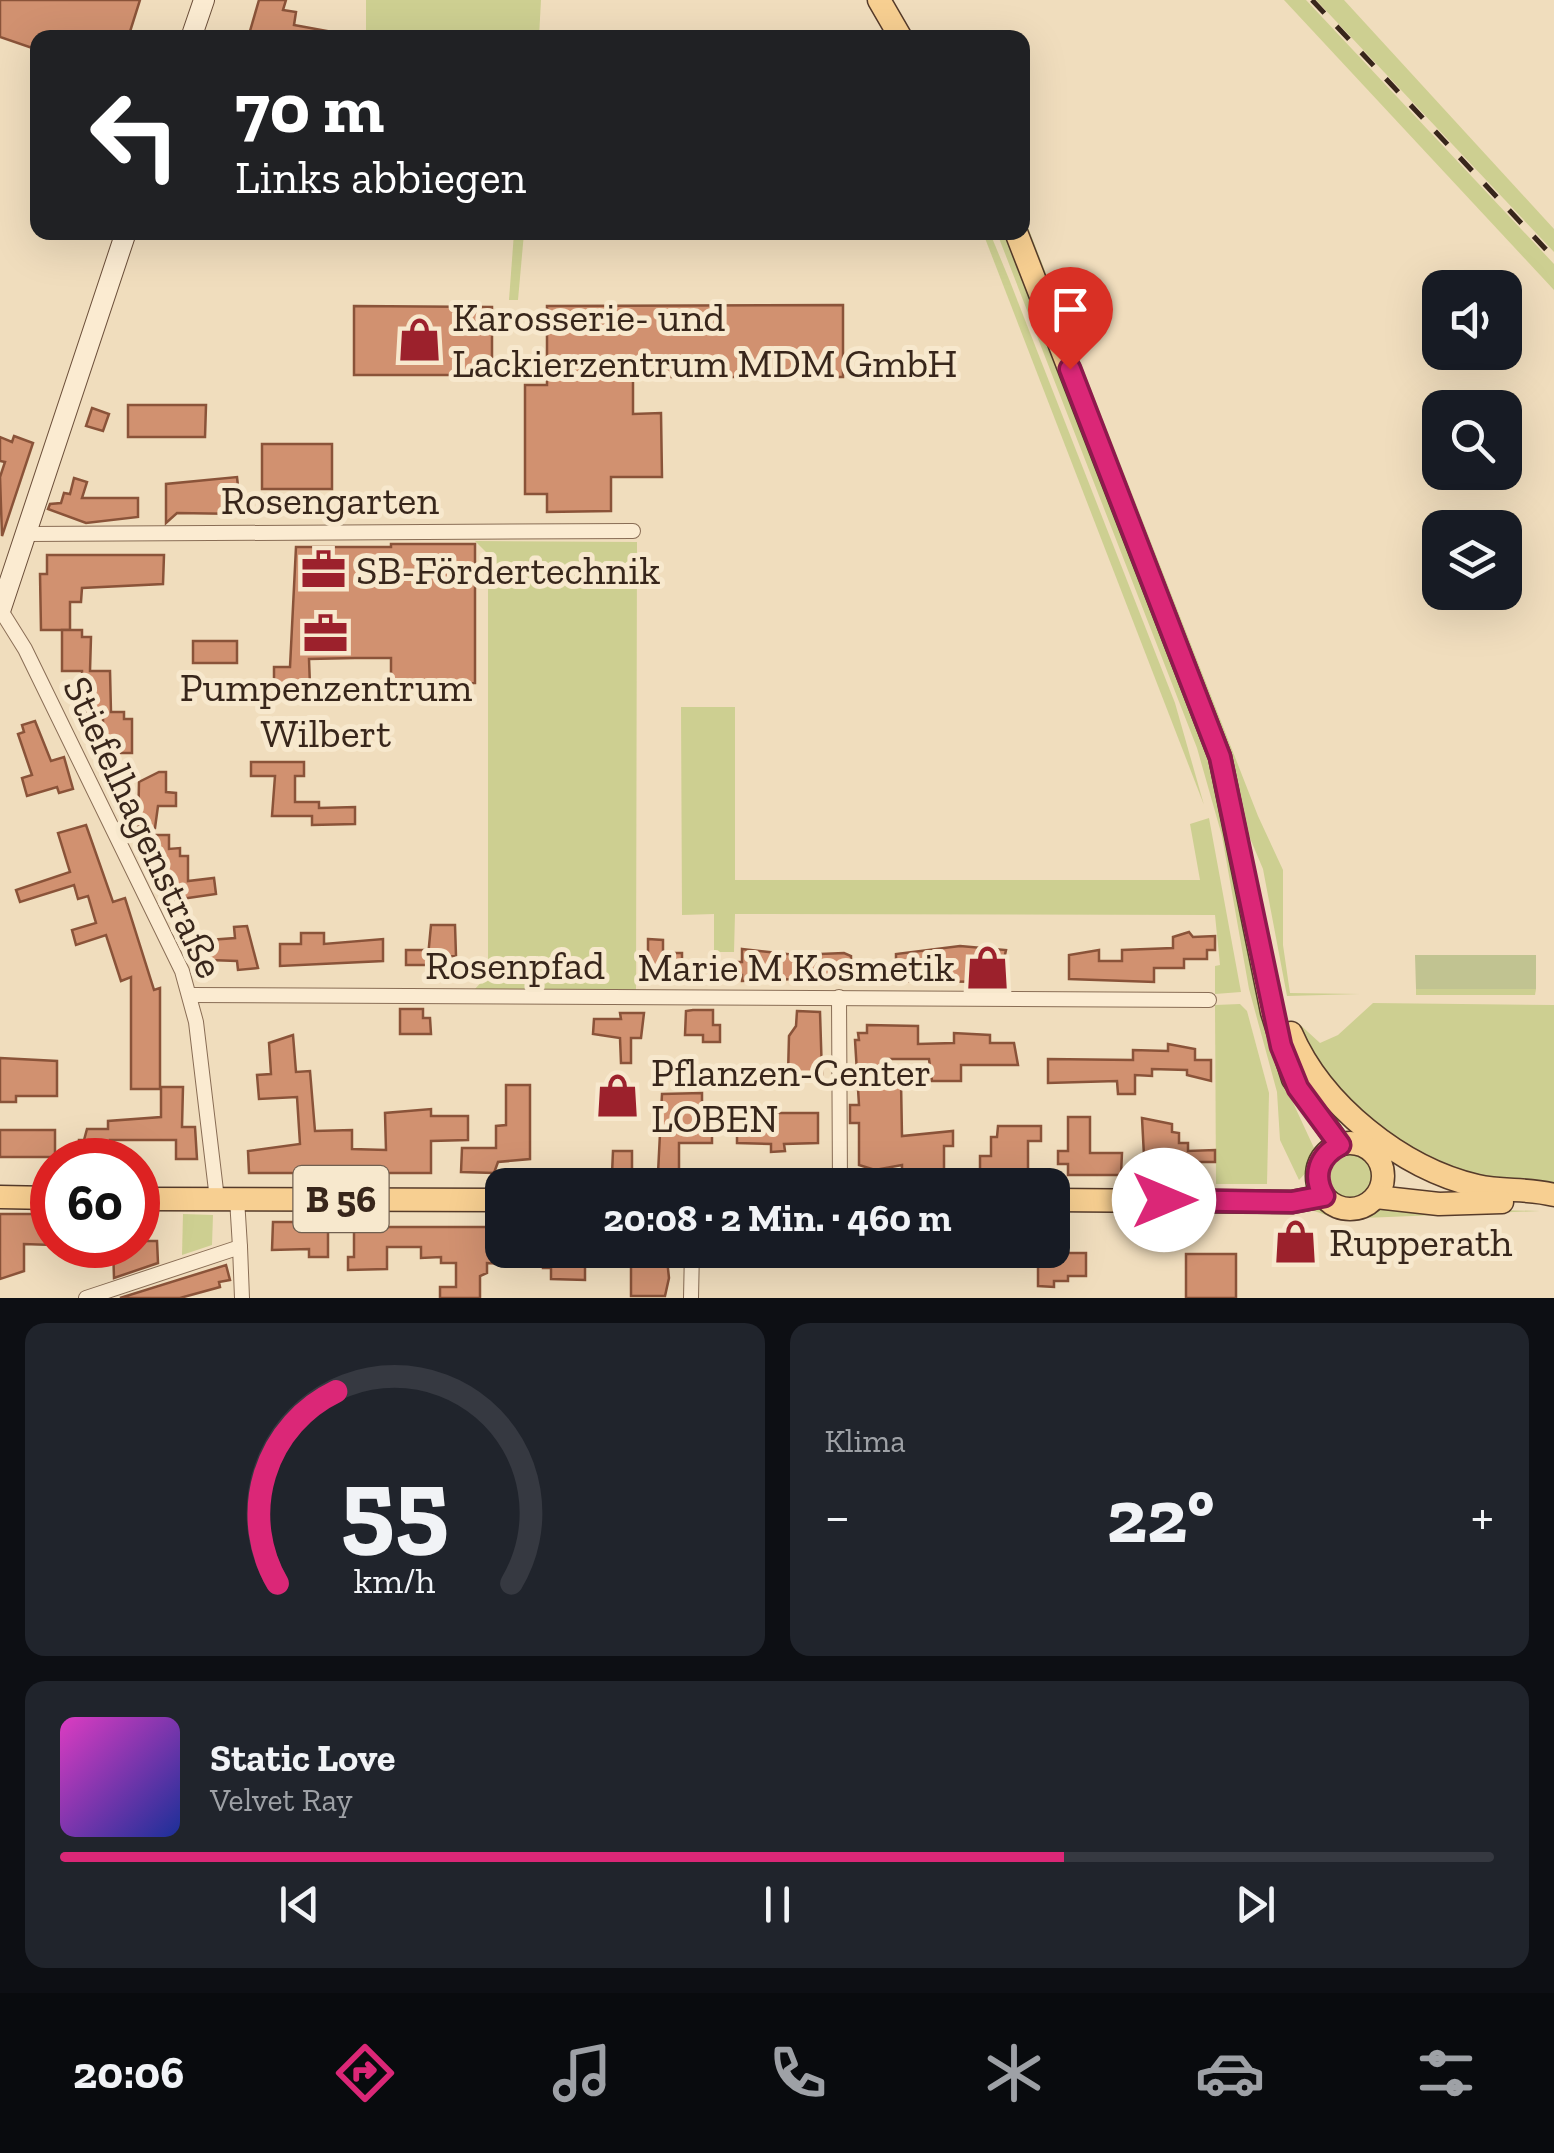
<!DOCTYPE html>
<html lang="de">
<meta charset="utf-8">
<style>
:root{--surface:#171b24;--page:#20242c;--text:#f1f3f6;--muted:#9ea1a6;--line:#363941;--accent:#db2777}
body{margin:0;font-family:"Zilla Slab",serif;background:var(--page);color:var(--text);height:100vh;display:flex;flex-direction:column;font-size:38px;white-space:nowrap}
*{box-sizing:border-box;margin:0}
p{font-size:32px;color:var(--muted)}
.icon{flex:none;width:55px;height:55px;fill:none;stroke:currentColor;stroke-width:2;stroke-linecap:round;stroke-linejoin:round}
.map{position:relative;height:1298px;overflow:hidden}
.side{display:flex;flex-direction:column;gap:25px;padding:25px;background:#0d0f14;flex:1}
.side>*{flex:none}
.banner{position:absolute;left:30px;top:30px;width:1000px;height:210px;border-radius:20px;box-shadow:0 10px 40px #0002;background:#202124;color:#fff;overflow:hidden}
.fabs{position:absolute;left:1422px;top:270px;display:grid;gap:20px}
.fabs a{display:grid;place-items:center;width:100px;height:100px;border-radius:20px;background:var(--surface);box-shadow:0 10px 40px #0002;font-size:50px}
.speed{position:absolute;left:30px;top:1138px;display:flex;gap:20px;font-size:50px;font-weight:700;text-align:center}
.speed>*{display:grid;place-content:center;width:130px;height:130px;border-radius:50%;background:var(--surface);box-shadow:0 10px 40px #0002;line-height:1}
.speed .limit{border:15px solid #d22;background:#fff;color:#111}
.pin{position:absolute;display:grid;place-items:center;width:85px;height:85px;color:#fff;margin:-102px -42px;border-radius:50% 50% 50% 0;rotate:-45deg;box-shadow:0 0 10px #0007}
.pin .icon{rotate:45deg}
.me{position:absolute;width:110px;margin:-55px;rotate:90deg;stroke-linejoin:round;filter:drop-shadow(0 0 8px #0008)}
.turn{display:flex;align-items:center;gap:35px;height:210px;padding:0 40px;font-size:45px}
.turn .icon{width:130px;height:130px;stroke-width:2.5}
.turn b{display:block;font-size:70px;line-height:85px}
.big{font-size:75px;font-weight:800;line-height:1.1}
.side .widget{flex:1;display:flex;flex-direction:column;justify-content:center;gap:15px;min-width:0;padding:0 35px;border-radius:20px;background:var(--page)}
.side .dial{align-items:center;gap:0}
.dial svg{height:260px;overflow:visible;fill:none;stroke:var(--line);stroke-width:7;stroke-linecap:round;text-anchor:middle}
.dial text{fill:var(--text);stroke:none}
.song{display:flex;align-items:center;gap:30px}
.cover{width:120px;height:120px;border-radius:15px;background:linear-gradient(135deg,hsl(310 70% 55%),hsl(230 70% 35%))}
.played{height:10px;border-radius:5px;background:linear-gradient(90deg,var(--accent) 70%,var(--line) 70%)}
.keys{display:flex;justify-content:space-around;direction:ltr}
.heat{display:flex;justify-content:space-between;align-items:center;font-size:55px;direction:ltr}
.side .tiles{flex:1;display:grid;gap:25px;grid-template-columns:1fr 1fr}
.widget:last-child{grid-column:span 2}
.trip{position:absolute;left:485px;top:1168px;width:585px;height:100px;border-radius:20px;background:var(--surface);box-shadow:0 10px 40px #0002;font-weight:800;line-height:100px;text-align:center}
.tabs{display:flex;height:160px;justify-content:space-around;align-items:center;background:#090b0e;color:var(--muted)}
.tabs .icon{width:70px;height:70px}
.tabs .active{color:var(--accent)}
.tabs b{font-size:45px;color:var(--text)}
.map>svg:first-child{display:block}
</style>
<div class="map">
<svg width="1554" height="1298" viewBox="0 0 1554 1298">
<rect width="100%" height="100%" fill="#f0ddbd"/>
<g fill="#cdcf91">
<polygon points="366,0 541,0 539,37 366,37"/>
<polygon points="1284,0 1306,0 1554,264 1554,290"/>
<polygon points="1316,0 1344,0 1554,229 1554,252"/>
<polygon points="1022,212 1258,816 1283,870 1283,945 1290,993 1360,994 1287,996 1263,869 1247,831 1230,765 1023,225"/>
<polygon points="514,233 524,233 518,300 509,300"/>
<polygon points="983,233 990,233 1009,279 1175,703 1204,805"/>
<polygon points="997,233 1007,233 1212,763 1283,1081 1314,1148 1313,1165 1299,1180 1280,1140 1277,1092 1249,989 1222,836 1197,748"/>
<polygon points="475,541 637,542 636,995 473,991 488,975 488,554"/>
<polygon points="681,707 735,707 735,880 1200,880 1190,824 1209,818 1241,992 1215,994 1215,966 1220,965 1215,915 735,914 734,952 714,952 714,914 682,915"/>
<polygon points="1416,989 1536,989 1535,995 1416,995"/>
<path d="M1373,1003l181,2v179c-31,-1 -62,-2 -92,-11 -70,-21 -140,-84 -166,-152l24,22 18,-8z"/>
<polygon points="1240,1004 1247,1011 1269,1093 1267,1184 1216,1184 1215,1005"/>
<circle cx="1350" cy="1177" r="26"/>
<polygon points="1321,1207 1351,1218 1379,1207 1540,1211 1338,1219 1308,1209"/>
<polygon points="183,1214 213,1215 212,1245 182,1255"/>
</g>
<polygon fill="#c1c391" points="1415,955 1536,955 1536,989 1416,989"/>
<g fill="#d19170" stroke="#8a5339" stroke-width="2.5">
<polygon points="0,0 140,0 128,38 38,38 38,50 0,37"/>
<polygon points="259,0 286,0 283,10 296,12 294,25 327,31 326,38 248,38"/>
<polygon points="843,305 843,377 633,377 633,414 661,413 662,477 611,477 611,511 547,512 547,494 525,494 525,385 547,385 547,306"/>
<polygon points="354,306 492,307 492,375 354,375"/>
<polygon points="128,405 206,405 205,437 128,437"/>
<polygon points="92,408 109,414 103,431 86,426"/>
<polygon points="14,436 33,443 2,536 0,477 5,462 0,461 0,437 12,442"/>
<rect x="262" y="444" width="70" height="45"/>
<polygon points="237,477 241,514 177,513 166,523 166,484"/>
<polygon points="74,478 87,482 82,498 138,498 138,517 86,523 48,509 50,504 61,503 64,493 70,494"/>
<polygon points="391,544 475,544 475,683 391,684 391,658 355,658 309,659 310,686 274,686 274,667 290,667 296,547 391,547"/>
<polygon points="47,555 164,555 163,584 82,588 81,602 70,602 70,630 41,630 40,574 47,574"/>
<polygon points="62,630 82,630 82,637 91,637 90,671 110,671 111,712 124,712 124,719 132,719 132,753 103,753 103,712 83,712 82,671 62,671"/>
<rect x="193" y="641" width="44" height="22"/>
<polygon points="35,721 51,761 64,757 73,789 59,793 57,787 27,796 22,778 32,775 18,734 24,732 22,725"/>
<polygon points="251,762 304,762 304,776 295,776 295,802 319,802 319,808 355,807 355,824 312,825 312,816 272,816 275,776 251,776"/>
<polygon points="159,772 166,772 166,792 176,793 176,806 158,806 155,828 138,828 139,782"/>
<polygon points="86,825 113,902 125,898 154,990 160,988 160,1089 131,1089 131,977 121,981 106,935 76,945 72,930 96,923 88,896 78,899 74,885 20,902 16,890 70,872 58,833"/>
<polygon points="150,835 169,835 169,849 180,848 180,856 188,856 188,881 214,878 216,894 167,901 162,857 150,857"/>
<polygon points="431,925 455,925 456,956 428,957"/>
<polygon points="247,926 258,968 238,970 237,961 210,960 209,940 235,938 234,927"/>
<polygon points="1189,932 1193,937 1215,936 1215,950 1207,950 1207,959 1184,959 1184,968 1154,968 1154,982 1069,979 1069,955 1099,950 1099,961 1122,961 1122,950 1173,948 1173,937"/>
<polygon points="301,933 324,933 324,944 383,939 383,961 280,966 280,944 301,944"/>
<polygon points="648,939 663,940 663,953 682,953 682,969 648,969"/>
<polygon points="960,946 1006,950 999,982 896,981 896,954"/>
<polygon points="742,949 796,955 844,953 851,956 851,977 742,981 742,975 735,975 735,962 742,962"/>
<polygon points="406,950 427,950 428,965 406,965"/>
<polygon points="400,1009 423,1009 423,1018 430,1018 431,1034 400,1034"/>
<polygon points="693,1010 713,1010 713,1025 720,1025 720,1042 703,1042 703,1035 685,1035 686,1011"/>
<polygon points="797,1011 820,1012 822,1075 788,1074 789,1036 796,1026"/>
<polygon points="620,1013 644,1013 641,1038 631,1038 631,1063 621,1063 620,1038 593,1034 594,1019 621,1019"/>
<polygon points="867,1025 918,1026 918,1044 954,1043 954,1033 990,1035 990,1043 1014,1043 1018,1065 961,1065 961,1081 932,1081 929,1059 887,1059 887,1082 901,1082 902,1136 953,1131 953,1146 944,1146 944,1175 902,1174 902,1165 875,1170 859,1165 859,1123 850,1123 850,1105 859,1105 855,1040 859,1040 858,1033 867,1033"/>
<polygon points="293,1035 296,1072 310,1071 315,1131 352,1130 352,1149 386,1150 385,1113 431,1109 431,1116 468,1116 468,1140 431,1141 431,1173 249,1173 248,1151 300,1144 297,1097 259,1099 257,1075 271,1074 269,1043"/>
<polygon points="1168,1044 1195,1049 1195,1060 1211,1060 1211,1081 1187,1075 1187,1070 1152,1069 1152,1076 1135,1075 1135,1094 1118,1094 1117,1081 1048,1083 1048,1059 1133,1060 1133,1050 1168,1051"/>
<polygon points="0,1058 57,1061 57,1096 16,1096 16,1102 0,1102"/>
<polygon points="506,1085 530,1085 530,1159 498,1162 494,1173 461,1172 462,1148 496,1148 496,1126 506,1125"/>
<polygon points="161,1087 183,1087 182,1127 195,1127 197,1159 176,1159 176,1140 110,1140 110,1159 79,1159 79,1140 84,1140 87,1129 108,1129 108,1121 161,1117"/>
<polygon points="702,1093 702,1114 712,1114 712,1143 679,1143 679,1173 658,1173 662,1094"/>
<polygon points="737,1113 818,1113 818,1143 784,1144 785,1151 771,1152 771,1144 737,1143"/>
<polygon points="1068,1117 1090,1117 1090,1153 1122,1153 1121,1175 1068,1175 1068,1164 1058,1164 1058,1151 1068,1151"/>
<polygon points="1142,1118 1172,1124 1172,1132 1179,1133 1179,1143 1188,1143 1188,1151 1215,1150 1215,1162 1195,1162 1195,1171 1188,1175 1145,1175"/>
<polygon points="998,1126 1041,1126 1041,1141 1028,1141 1028,1175 980,1175 980,1156 991,1156 991,1137 997,1137"/>
<rect x="0" y="1130" width="55" height="27"/>
<polygon points="613,1151 632,1151 632,1174 612,1174"/>
<polygon points="0,1214 52,1214 52,1245 24,1244 24,1271 0,1279"/>
<polygon points="273,1222 328,1222 328,1257 309,1257 309,1249 272,1250"/>
<polygon points="354,1222 382,1222 382,1227 502,1227 502,1264 487,1263 487,1273 480,1276 480,1298 440,1298 440,1287 456,1287 456,1263 441,1263 441,1257 421,1258 421,1247 387,1247 387,1269 348,1270 348,1257 354,1257"/>
<polygon points="138,1241 157,1241 158,1263 114,1278 113,1245"/>
<polygon points="631,1250 666,1250 669,1278 665,1296 631,1296"/>
<rect x="712" y="1250" width="22" height="16"/>
<polygon points="1054,1253 1086,1253 1086,1276 1068,1276 1068,1281 1054,1281 1054,1287 1038,1286 1038,1266 1054,1266"/>
<rect x="1186" y="1254" width="50" height="44"/>
<polygon points="543,1255 585,1255 585,1280 551,1279 551,1268 543,1268"/>
<polygon points="226,1265 230,1280 219,1282 220,1287 180,1298 120,1298"/>
</g>
<g fill="none" stroke-linecap="round" stroke-linejoin="round">
<defs>
<g id="street">
<polyline points="28,534 633,531"/>
<polyline points="0,609 25,649 182,971 196,1022 217,1199"/>
<polyline points="190,995 1209,1000"/>
<polyline points="839,997 840,1185"/>
<polyline points="240,1247 242,1298"/>
<polyline points="86,1298 240,1247 237,1199"/>
<polyline points="691,1298 692,1250"/>
</g>
<g id="secondary">
<polyline points="191,38 204,0"/>
<polyline points="0,611 126,232"/>
</g>
<g id="primary">
<polyline points="879,0 901,38"/>
<polyline points="1016,232 1220,757 1272,1012 1293,1079 1340,1145"/>
<path d="M1291,1033c31,72 110,135 186,153 25,6 52,2 77,9"/>
<circle cx="1350" cy="1176" r="33"/>
<polyline points="0,1197 52,1198"/>
<polyline points="1376,1197 1439,1204 1502,1202"/>
<polyline points="138,1199 502,1200"/>
<polyline points="1052,1200 1292,1202 1323,1196"/>
</g>
</defs>
<use href="#street" stroke="#896d55" stroke-width="16"/>
<use href="#secondary" stroke="#6b4e39" stroke-width="22"/>
<use href="#primary" stroke="#563b2a" stroke-width="25"/>
<use href="#street" stroke="#fbebd1" stroke-width="14"/>
<use href="#secondary" stroke="#fbebd1" stroke-width="20"/>
<use href="#primary" stroke="#f7cf91" stroke-width="22"/>
<polyline stroke="#38261b" stroke-width="5" stroke-dasharray="18 18" stroke-linecap="butt" points="1312,0 1554,258"/>
</g>
<g fill="none" stroke-linecap="round" stroke-linejoin="round">
<defs>
<path id="route" d="M1070,369l150,388 61,289 17,42 42,57c-21,11 -28,30 -16,51l-32,6 -128,-2"/>
</defs>
<use href="#route" stroke="#8e194d" stroke-width="25"/>
<use href="#route" stroke="#db2777" stroke-width="18"/>
</g>
<defs>
<symbol id="shop-bare" viewBox="-9 -9 18 18"><path d="M-5-2.5h2.3a2.7 3.5 0 0 1 5.4 0H5L5.5 6h-11ZM-1.5-2.5h3a1.5 2.3 0 0 0-3 0Z" fill="#9c212c" stroke="#f7e8cd" stroke-width="2.5" paint-order="stroke"/></symbol>
<symbol id="office-bare" viewBox="-9 -9 18 18"><path d="M-6-3h4V-5.5h4V-3h4V5H-6ZM-1-4.5V-3h2v-1.5ZM-6 0V1H6V0Z" fill="#9c212c" stroke="#f7e8cd" stroke-width="2.5" paint-order="stroke"/></symbol>
</defs>
<g fill-rule="evenodd">
<use href="#shop-bare" x="388" y="308" width="63" height="63"/>
<use href="#office-bare" x="292" y="538" width="63" height="63"/>
<use href="#office-bare" x="294" y="602" width="63" height="63"/>
<use href="#shop-bare" x="956" y="936" width="63" height="63"/>
<use href="#shop-bare" x="586" y="1064" width="63" height="63"/>
<use href="#shop-bare" x="1264" y="1210" width="63" height="63"/>
</g>
<g text-anchor="middle" dominant-baseline="central" stroke-width="10" stroke-linejoin="round" paint-order="stroke">
<rect fill="#f7e8cd" stroke="#716050" stroke-width="2.5" x="293.5" y="1166" width="95" height="66" rx="8"/>
<g font-size="38" font-weight="bold" fill="#38261b">
<text x="341" y="1199">B 56</text>
</g>
<g font-size="40" fill="#38261b" stroke="#f7e8cd" text-anchor="start">
<text x="452" y="317">Karosserie- und<tspan x="452" dy="46">Lackierzentrum MDM GmbH</tspan></text>
<text x="356" y="570">SB-Fördertechnik</text>
<text x="326" y="687" text-anchor="middle">Pumpenzentrum<tspan x="326" dy="46">Wilbert</tspan></text>
<text x="955" y="967" text-anchor="end">Marie M Kosmetik</text>
<text x="651" y="1072">Pflanzen-Center<tspan x="651" dy="46">LOBEN</tspan></text>
<text x="1329" y="1242">Rupperath</text>
</g>
<g font-size="40" fill="#38261b" stroke="#f7e8cd">
<text x="330" y="500">Rosengarten</text>
<text transform="translate(144 827) rotate(65)">Stiefelhagenstraße</text>
<text x="515" y="965">Rosenpfad</text>
</g>
</g>
</svg>
<div class="fabs">
<a><svg class="icon" aria-label="sound" viewBox="0 0 24 24"><path d="M4 9h4l5-4v14l-5-4H4zM17 9q2 3 0 6"/></svg></a>
<a><svg class="icon" aria-label="search" viewBox="0 0 24 24"><circle cx="10" cy="10" r="6"/><path d="M15 15l6 6"/></svg></a>
<a><svg class="icon" aria-label="layers" viewBox="0 0 24 24"><path d="M12 4l9 5-9 5-9-5zM3 14l9 5 9-5"/></svg></a>
</div>
<div class="speed"><div class="limit">60</div></div>
<div class="pin" style="left:1070px;top:369px;background:#d93025"><svg class="icon" aria-label="arrive" viewBox="0 0 24 24"><path d="M6 21V4h12l-3 4 3 4H6"/></svg></div>
<svg class="me" style="left:1164px;top:1200px" viewBox="-20 -20 40 40"><circle r="19" fill="#fff"/><path d="M0-13L10 11 0 6-10 11z" fill="#db2777"/></svg>
<div class="trip">20:08 · 2 Min. · 460 m</div>
<div class="banner">
<div class="turn"><svg class="icon" aria-label="left" viewBox="0 0 24 24"><path d="M17 20v-9H6M10 6l-5 5 5 5"/></svg><div><b>70 m</b>Links abbiegen</div></div>
</div>
</div>
<section class="side">
<div class="tiles">
<div class="widget dial"><svg viewBox="0 0 100 80">
<path d="M14 69A42 42 0 1 1 86 69"/>
<path d="M14 69A42 42 0 0 1 32 10" stroke="#db2777"/>
<text x="50" y="56" font-size="32" font-weight="700">55</text>
<text x="50" y="72" font-size="11">km/h</text>
</svg></div>
<div class="widget"><p>Klima</p>
<div class="heat"><a>−</a><b class="big">22°</b><a>+</a></div>
</div>
<div class="widget">
<div class="song"><i class="cover"></i><div><b>Static Love</b><p>Velvet Ray</p></div></div>
<div class="played"></div>
<div class="keys"><svg class="icon" aria-label="previous" viewBox="0 0 24 24"><path d="M18 5L8 12l10 7zM5 5v14"/></svg><svg class="icon" aria-label="pause" viewBox="0 0 24 24"><path d="M8 5v14M16 5v14"/></svg><svg class="icon" aria-label="next" viewBox="0 0 24 24"><path d="M6 5l10 7-10 7zM19 5v14"/></svg></div>
</div>
</div>
</section>
<nav class="tabs">
<b>20:06</b>
<svg class="icon active" aria-label="directions" viewBox="0 0 24 24"><path d="M12 3l9 9-9 9-9-9zM9 14v-3h6M13 9l2 2-2 2"/></svg>
<svg class="icon" aria-label="music" viewBox="0 0 24 24"><path d="M9 18V5l10-2v13"/><circle cx="6" cy="18" r="3"/><circle cx="16" cy="16" r="3"/></svg>
<svg class="icon" aria-label="phone" viewBox="0 0 24 24"><path d="M5 4h4l2 5-3 2q2 4 5 5l2-3 5 2v4C11 20 4 13 5 4z"/></svg>
<svg class="icon" aria-label="climate" viewBox="0 0 24 24"><path d="M12 3v18M4 7l16 10M4 17L20 7"/></svg>
<svg class="icon" aria-label="car" viewBox="0 0 24 24"><path d="M5 17H2v-5l4-1 3-4h7l3 4 3 1v5h-3M9 17h6M6 11h13"/><circle cx="7" cy="17" r="2"/><circle cx="17" cy="17" r="2"/></svg>
<svg class="icon" aria-label="filters" viewBox="0 0 24 24"><path d="M4 7h16M4 17h16"/><circle cx="9" cy="7" r="2"/><circle cx="15" cy="17" r="2"/></svg>
</nav>
